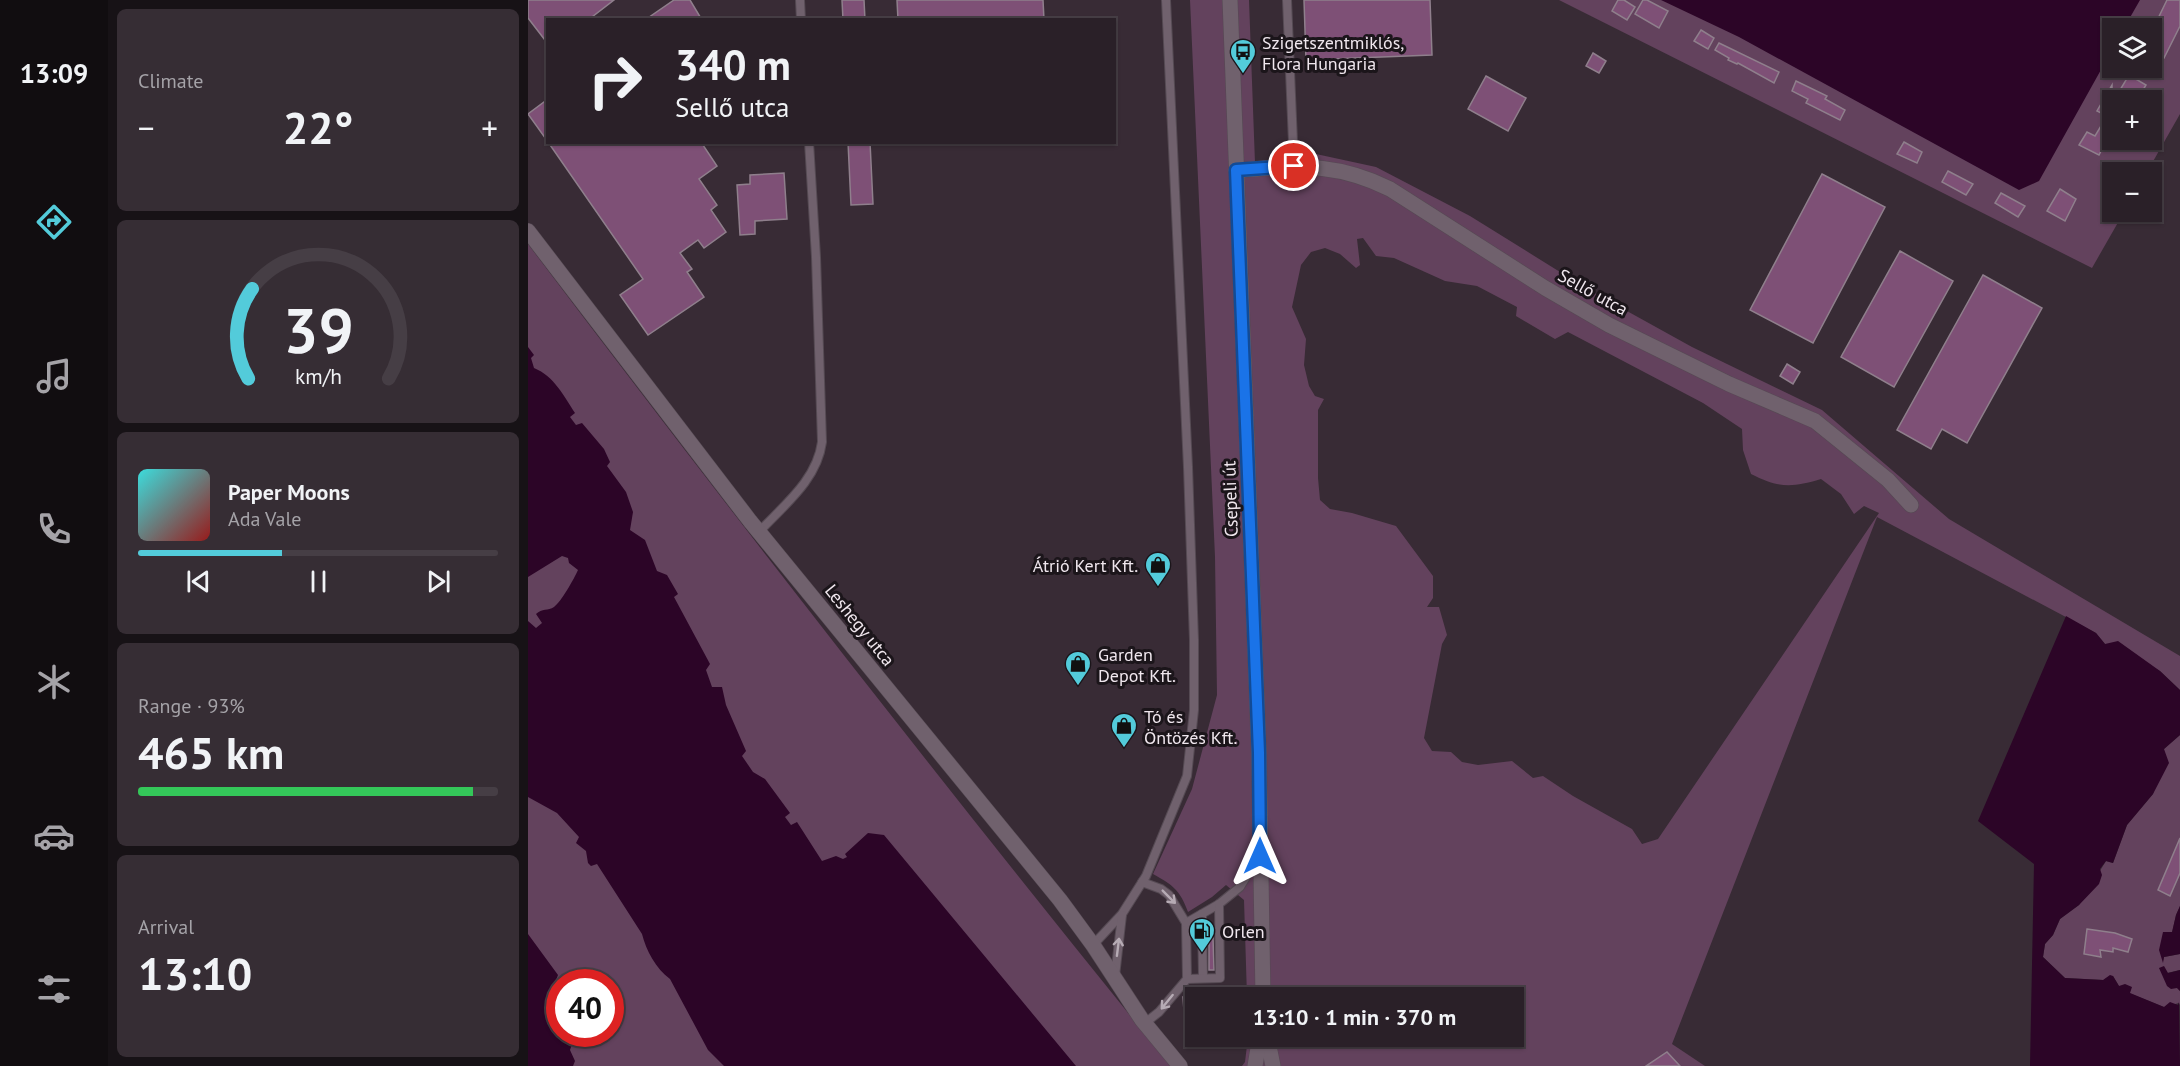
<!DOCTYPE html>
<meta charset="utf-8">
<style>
:root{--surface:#2a2028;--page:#362d34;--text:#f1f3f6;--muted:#a5a3a8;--line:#463e45;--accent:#53cbda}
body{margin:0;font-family:"PT Sans",sans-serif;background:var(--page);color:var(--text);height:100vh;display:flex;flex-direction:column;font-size:22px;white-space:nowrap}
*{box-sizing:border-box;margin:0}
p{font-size:20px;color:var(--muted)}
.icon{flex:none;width:33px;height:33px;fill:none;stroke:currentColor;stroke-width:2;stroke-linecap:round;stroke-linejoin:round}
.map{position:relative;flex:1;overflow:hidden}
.drawer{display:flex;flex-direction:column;gap:9px;padding:9px;background:#171216;width:420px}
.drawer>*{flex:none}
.banner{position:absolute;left:18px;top:18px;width:570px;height:126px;border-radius:0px;box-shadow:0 2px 4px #0004,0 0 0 2px var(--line);background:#2a2028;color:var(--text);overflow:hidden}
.tools{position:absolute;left:1574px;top:18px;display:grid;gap:12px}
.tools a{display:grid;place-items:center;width:60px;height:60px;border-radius:0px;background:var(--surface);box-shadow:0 2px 4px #0004,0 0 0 2px var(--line);font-size:30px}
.speed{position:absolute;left:18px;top:969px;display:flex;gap:12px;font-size:30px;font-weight:700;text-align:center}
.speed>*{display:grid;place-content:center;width:78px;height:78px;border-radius:50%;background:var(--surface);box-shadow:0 2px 4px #0004,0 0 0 2px var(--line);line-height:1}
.speed .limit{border:9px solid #d22;background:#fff;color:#111}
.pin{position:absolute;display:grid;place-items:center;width:51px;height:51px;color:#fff;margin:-26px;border:3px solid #fff;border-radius:50%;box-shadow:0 2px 6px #0007}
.me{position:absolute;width:66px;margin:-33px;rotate:0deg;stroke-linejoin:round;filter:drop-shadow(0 0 4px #0008)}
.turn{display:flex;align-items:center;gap:21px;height:126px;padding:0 30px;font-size:27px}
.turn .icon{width:78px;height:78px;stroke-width:2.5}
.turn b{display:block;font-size:42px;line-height:51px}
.big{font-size:45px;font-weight:800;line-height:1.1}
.drawer .tile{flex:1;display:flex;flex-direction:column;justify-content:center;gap:9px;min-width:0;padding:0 21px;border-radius:9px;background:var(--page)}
.drawer .dial{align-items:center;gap:0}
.dial svg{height:156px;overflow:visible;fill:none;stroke:var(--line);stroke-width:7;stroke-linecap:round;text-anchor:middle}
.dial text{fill:var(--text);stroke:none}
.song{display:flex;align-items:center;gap:18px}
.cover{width:72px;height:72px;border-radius:9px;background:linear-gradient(135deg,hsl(180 70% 55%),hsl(0 70% 35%))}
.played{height:6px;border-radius:3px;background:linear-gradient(90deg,var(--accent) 40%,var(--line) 40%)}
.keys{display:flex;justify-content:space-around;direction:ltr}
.heat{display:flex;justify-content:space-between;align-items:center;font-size:33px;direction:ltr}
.charge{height:9px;border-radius:4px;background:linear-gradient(90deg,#34c759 93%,var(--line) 0)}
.trip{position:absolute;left:657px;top:987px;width:339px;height:60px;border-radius:0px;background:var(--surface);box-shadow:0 2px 4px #0004,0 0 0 2px var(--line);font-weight:800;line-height:60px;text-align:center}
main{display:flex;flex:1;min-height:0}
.tab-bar{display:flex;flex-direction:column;width:108px;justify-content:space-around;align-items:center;background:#110d10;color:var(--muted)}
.tab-bar .icon{width:42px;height:42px}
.tab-bar .selected{color:var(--accent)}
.tab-bar b{font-size:27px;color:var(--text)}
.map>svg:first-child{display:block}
</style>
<main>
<nav class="tab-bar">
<b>13:09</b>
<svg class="icon selected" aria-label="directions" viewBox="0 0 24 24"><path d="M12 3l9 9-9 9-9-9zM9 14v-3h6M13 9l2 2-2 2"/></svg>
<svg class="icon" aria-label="music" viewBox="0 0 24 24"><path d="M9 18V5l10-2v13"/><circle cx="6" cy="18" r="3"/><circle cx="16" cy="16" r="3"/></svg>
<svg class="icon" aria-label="phone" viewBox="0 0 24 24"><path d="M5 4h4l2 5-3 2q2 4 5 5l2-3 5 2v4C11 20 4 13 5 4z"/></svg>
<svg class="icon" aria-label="climate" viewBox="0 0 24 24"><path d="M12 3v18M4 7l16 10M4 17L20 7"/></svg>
<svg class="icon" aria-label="car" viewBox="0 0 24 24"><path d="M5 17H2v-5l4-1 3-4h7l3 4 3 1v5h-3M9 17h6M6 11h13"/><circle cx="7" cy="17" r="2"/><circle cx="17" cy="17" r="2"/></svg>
<svg class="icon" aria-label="filters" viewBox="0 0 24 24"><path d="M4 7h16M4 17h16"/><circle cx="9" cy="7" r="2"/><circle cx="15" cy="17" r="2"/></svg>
</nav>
<section class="drawer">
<div class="tile"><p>Climate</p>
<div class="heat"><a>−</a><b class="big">22°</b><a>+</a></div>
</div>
<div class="tile dial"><svg viewBox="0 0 100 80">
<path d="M14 69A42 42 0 1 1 86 69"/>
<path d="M14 69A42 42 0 0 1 16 23" stroke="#53cbda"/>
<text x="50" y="56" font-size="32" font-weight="700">39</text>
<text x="50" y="72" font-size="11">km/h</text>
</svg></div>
<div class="tile">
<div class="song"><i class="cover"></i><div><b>Paper Moons</b><p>Ada Vale</p></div></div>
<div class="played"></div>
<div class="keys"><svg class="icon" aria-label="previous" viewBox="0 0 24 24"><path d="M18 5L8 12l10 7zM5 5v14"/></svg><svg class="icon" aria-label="pause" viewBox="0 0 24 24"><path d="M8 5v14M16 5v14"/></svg><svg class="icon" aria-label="next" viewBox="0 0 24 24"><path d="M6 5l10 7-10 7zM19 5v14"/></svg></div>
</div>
<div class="tile"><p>Range · 93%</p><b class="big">465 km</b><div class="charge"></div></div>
<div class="tile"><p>Arrival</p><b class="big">13:10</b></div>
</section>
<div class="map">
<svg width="1652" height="1066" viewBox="0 0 1652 1066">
<rect width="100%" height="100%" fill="#382b35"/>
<g fill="#63425d" fill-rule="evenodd">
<path d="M662,0h59l6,163 61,-9 60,13 94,49 119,74 103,57 130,63 127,109 231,137v34l-20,-19 -55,-27 -9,-11 -219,-116 -205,527 33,22h-463l3,-4 3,-25 266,-1v-38l-267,-1 -3,-97 -18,-15 -14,12 -24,15c-8,-22 -15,-27 -35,-38l39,-85 25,-94 -2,-138zM835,238l13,18 18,2 51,23 32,5 40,21 -1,9 39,23 13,-7 135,71 39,26 1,21 8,24c28,14 40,14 70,5l20,15 13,20 10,-8 15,7 -221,326 -16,5 -10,-15 -59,-33 -30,-20 -10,2 -21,-17 -34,4 -16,-3 -11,-10 -19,-1 -8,-13 18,-94 5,-9 -8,-28h-12l6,-9v-22l-37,-50 -44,-13 -22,-4 -10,-9 -2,-22v-68l6,-11 -9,-3 -6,-10 -5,-21 2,-26 -14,-32 9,-42 10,-13 14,-4 15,6 16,14 4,-3 -3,-26z"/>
<path d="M1031,0h621v114l-33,58h-35v40h12l-32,56zM1584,28h39v40h-39zM1584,100h39v40h-39z"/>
<path d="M0,244c210,278 424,552 643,822h-643zM32,982h50v52h-50z"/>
<polygon points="1652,735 1652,906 1648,915 1644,933 1635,933 1635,961 1636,957 1652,954 1652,970 1639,973 1631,968 1652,991 1652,1005 1651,1003 1636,1007 1601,993 1591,986 1585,976 1576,980 1537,978 1515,957 1517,944 1525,935 1532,919 1551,905 1578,861 1585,863 1599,825 1625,794 1636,749"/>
</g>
<g fill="#2c0527">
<polygon points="1133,0 1612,0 1596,28 1584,28 1584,50 1511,181 1491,190 1211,37"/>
<path d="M0,347l6,8 -3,3 3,10c20,8 30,28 41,45l-5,4 6,8 6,-2 22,26 6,13 -3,4 19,26 7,20 -3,18 15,10 12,31 10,4 11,19 -4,3 36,67 -4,6 6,17h10l4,18 20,46 -4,5 11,16 12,7 25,34 -5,4 6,8 6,-3 25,39 14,-5 7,3 4,-2 -2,-3 23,-21 16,2 192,231h-352l-16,-16 -38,-71c-14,-10 -24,-29 -28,-45l-45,-70 -6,2 -3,-3 -2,-12 -10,-8 3,-6 -22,-24 -29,-16v-176l8,7 6,-5 -6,-9c6,-6 12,-3 18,-7 7,-5 20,-28 24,-37l-9,-7 -1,-5 -6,-2 -34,21z"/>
<polygon points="1538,616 1568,633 1577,644 1590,641 1632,671 1652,690 1652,735 1636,749 1641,763 1625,794 1599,825 1585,863 1578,861 1572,869 1574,875 1571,884 1551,905 1532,919 1525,935 1517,944 1515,957 1537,978 1575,980 1582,975 1585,976 1591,986 1597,984 1604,987 1602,993 1636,1007 1642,1002 1650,1005 1651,1002 1652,1066 1502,1066 1506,864 1450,821"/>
<polygon points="1652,906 1652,954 1636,957 1635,963 1631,950 1635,932 1644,932 1648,915"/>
<polygon points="0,934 30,975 28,980 31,987 32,1034 42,1035 44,1044 42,1050 47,1061 45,1066 0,1066"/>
<polygon points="1636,966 1640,973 1652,970 1652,991 1649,988 1643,989 1639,986 1631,968"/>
</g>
<g fill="#7e5076" stroke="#8f7f8c" stroke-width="1.5">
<polygon points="0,0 86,0 60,20 20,20 20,44 0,18"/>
<polygon points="146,0 162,0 174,20 117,20"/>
<polygon points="314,0 336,0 337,20 315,20"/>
<polygon points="369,0 515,0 516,20 370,20"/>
<polygon points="776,0 902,0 904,55 778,60"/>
<polygon points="1090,0 1096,0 1107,7 1099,20 1084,11"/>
<polygon points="1115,0 1119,0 1140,11 1131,28 1107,14"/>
<polygon points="1639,0 1652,0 1652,26 1636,58 1623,51 1623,33"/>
<polygon points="1173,30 1186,38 1180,49 1166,41"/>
<polygon points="1191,43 1251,72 1246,83 1210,63 1209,64 1200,60 1201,58 1187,50"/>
<polygon points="1065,53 1078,61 1071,73 1058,66"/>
<polygon points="1601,75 1618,85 1609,100 1586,100"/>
<polygon points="958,76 998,98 980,131 940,109"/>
<polygon points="1268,81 1299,96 1297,99 1317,110 1312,120 1278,103 1280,99 1264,91"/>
<polygon points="1584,85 1584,144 1578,141 1571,155 1551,145 1559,132 1567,136 1579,116 1569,111"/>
<polygon points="20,99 20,142 0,114"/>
<polygon points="20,142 173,142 189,166 171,179 189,205 183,210 198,232 176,248 170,240 152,253 164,269 159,272 176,297 120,335 92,295 115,279"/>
<polygon points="320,142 342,142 345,204 323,205"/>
<polygon points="1376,142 1394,152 1389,163 1369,154"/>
<polygon points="1420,171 1445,184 1438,195 1414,182"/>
<polygon points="256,173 259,219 227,221 227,234 212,235 209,185 222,184 222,175"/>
<polygon points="1294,174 1357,207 1285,343 1222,310"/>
<polygon points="1532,189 1548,199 1537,221 1519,211"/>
<polygon points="1473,193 1497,206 1490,217 1467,203"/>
<polygon points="1372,251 1425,281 1366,387 1313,357"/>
<polygon points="1455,275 1514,308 1439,443 1414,429 1403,449 1369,430"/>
<polygon points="1259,364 1272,372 1265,384 1252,376"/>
<polygon points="1652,838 1652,873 1642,896 1630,890"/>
<polygon points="1559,929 1587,933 1604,939 1600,952 1585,948 1585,952 1572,950 1573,957 1556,954"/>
<polygon points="681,937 685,937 686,970 681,970"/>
<polygon points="668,996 668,1025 657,1025 655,997"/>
<polygon points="1139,1052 1152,1066 1118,1066"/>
</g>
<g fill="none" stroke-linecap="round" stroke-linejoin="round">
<defs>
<g id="lane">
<polyline points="272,0 273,20"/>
<polyline points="759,0 766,166"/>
<path d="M231,532c25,-27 58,-52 63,-90l-6,-185 -7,-115"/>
<polyline points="614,882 633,889 641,895 658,923 659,979 631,1012 617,1023"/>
<polyline points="674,914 675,978"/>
<polyline points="658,923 691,904 712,887 731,856"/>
<polyline points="565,945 594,914 618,876 659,776 666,710 666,640 660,467 638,0"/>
<polyline points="587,976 594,915"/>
<polyline points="659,979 692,978 691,904"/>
</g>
<g id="street">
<path d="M708,170c61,-3 97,-9 154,19l155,99 64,37 120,59 86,37 73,59 23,25"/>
<polyline points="0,231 222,521 532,900 565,945 614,1020 652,1066"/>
</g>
<g id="secondary">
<polyline points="702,0 731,753 735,998"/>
<polyline points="739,1036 745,1066"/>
<polyline points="727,1066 732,1036"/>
</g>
</defs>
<use href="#lane" stroke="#554a53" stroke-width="10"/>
<use href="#street" stroke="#554a53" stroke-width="16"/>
<use href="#secondary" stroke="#554a53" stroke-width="16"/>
<use href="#lane" stroke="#70616d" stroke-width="8"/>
<use href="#street" stroke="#70616d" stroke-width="15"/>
<use href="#secondary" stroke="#70616d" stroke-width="15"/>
</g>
<defs><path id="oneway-shaft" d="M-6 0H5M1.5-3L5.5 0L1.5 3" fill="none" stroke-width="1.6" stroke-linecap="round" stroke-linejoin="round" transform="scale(1.5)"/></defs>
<g stroke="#b6abb4">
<use href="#oneway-shaft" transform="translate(641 897) rotate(45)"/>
<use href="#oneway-shaft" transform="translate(590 947) rotate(-83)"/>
<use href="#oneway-shaft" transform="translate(639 1002) rotate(129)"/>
</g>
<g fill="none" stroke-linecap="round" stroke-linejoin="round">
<defs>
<polyline id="route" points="732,856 731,753 708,170 766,166"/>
</defs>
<use href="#route" stroke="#114b97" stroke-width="15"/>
<use href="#route" stroke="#1a73e8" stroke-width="10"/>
</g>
<defs>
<symbol id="bus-pin" viewBox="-11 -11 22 30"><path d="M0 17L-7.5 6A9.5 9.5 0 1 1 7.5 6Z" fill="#53cbda" stroke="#1b151a"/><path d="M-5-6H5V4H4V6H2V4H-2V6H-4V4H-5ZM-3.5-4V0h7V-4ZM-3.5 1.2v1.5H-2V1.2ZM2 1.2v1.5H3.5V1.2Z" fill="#111"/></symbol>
<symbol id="shop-pin" viewBox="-11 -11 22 30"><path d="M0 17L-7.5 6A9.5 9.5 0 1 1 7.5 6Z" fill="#53cbda" stroke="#1b151a"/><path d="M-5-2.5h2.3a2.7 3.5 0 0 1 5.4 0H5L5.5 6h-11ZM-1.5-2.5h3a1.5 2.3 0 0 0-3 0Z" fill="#111"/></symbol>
<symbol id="fuel-pin" viewBox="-11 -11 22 30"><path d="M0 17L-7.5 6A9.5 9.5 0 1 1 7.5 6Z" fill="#53cbda" stroke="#1b151a"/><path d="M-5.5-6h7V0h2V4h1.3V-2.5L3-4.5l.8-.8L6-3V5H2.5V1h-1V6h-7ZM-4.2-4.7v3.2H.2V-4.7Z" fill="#111"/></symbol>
</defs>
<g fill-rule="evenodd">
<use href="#bus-pin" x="700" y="37" width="30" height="40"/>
<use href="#shop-pin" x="615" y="550" width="30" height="40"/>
<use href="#shop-pin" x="535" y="649" width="30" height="40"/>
<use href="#shop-pin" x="581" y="711" width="30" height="40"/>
<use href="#fuel-pin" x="659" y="916" width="30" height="40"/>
</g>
<g text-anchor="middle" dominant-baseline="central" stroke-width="6" stroke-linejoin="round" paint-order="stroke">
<g font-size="18" fill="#f0e7ee" stroke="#1b151a" text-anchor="start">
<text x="734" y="42">Szigetszentmiklós,<tspan x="734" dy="21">Flora Hungaria</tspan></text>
<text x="610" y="565" text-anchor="end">Átrió Kert Kft.</text>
<text x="570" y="654">Garden<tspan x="570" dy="21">Depot Kft.</tspan></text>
<text x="616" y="716">Tó és<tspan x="616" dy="21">Öntözés Kft.</tspan></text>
<text x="694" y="931">Orlen</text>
</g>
<g font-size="18" fill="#f0e7ee" stroke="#1b151a">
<text transform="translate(1065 292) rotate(29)">Sellő utca</text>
<text transform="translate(702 499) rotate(-92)">Csepeli út</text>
<text transform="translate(332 625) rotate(51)">Leshegy utca</text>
</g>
</g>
</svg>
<div class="tools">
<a><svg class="icon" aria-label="layers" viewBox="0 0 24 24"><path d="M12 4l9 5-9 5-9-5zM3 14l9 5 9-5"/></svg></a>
<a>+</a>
<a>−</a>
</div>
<div class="speed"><div class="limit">40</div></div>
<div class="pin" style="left:766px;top:166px;background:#d93025"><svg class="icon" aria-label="arrive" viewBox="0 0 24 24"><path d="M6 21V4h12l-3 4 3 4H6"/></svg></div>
<svg class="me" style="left:732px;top:856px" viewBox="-20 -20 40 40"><path d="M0-17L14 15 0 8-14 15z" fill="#1a73e8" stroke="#fff" stroke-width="4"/></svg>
<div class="trip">13:10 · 1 min · 370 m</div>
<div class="banner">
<div class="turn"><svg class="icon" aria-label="right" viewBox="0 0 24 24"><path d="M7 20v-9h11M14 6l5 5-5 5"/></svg><div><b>340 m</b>Sellő utca</div></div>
</div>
</div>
</main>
